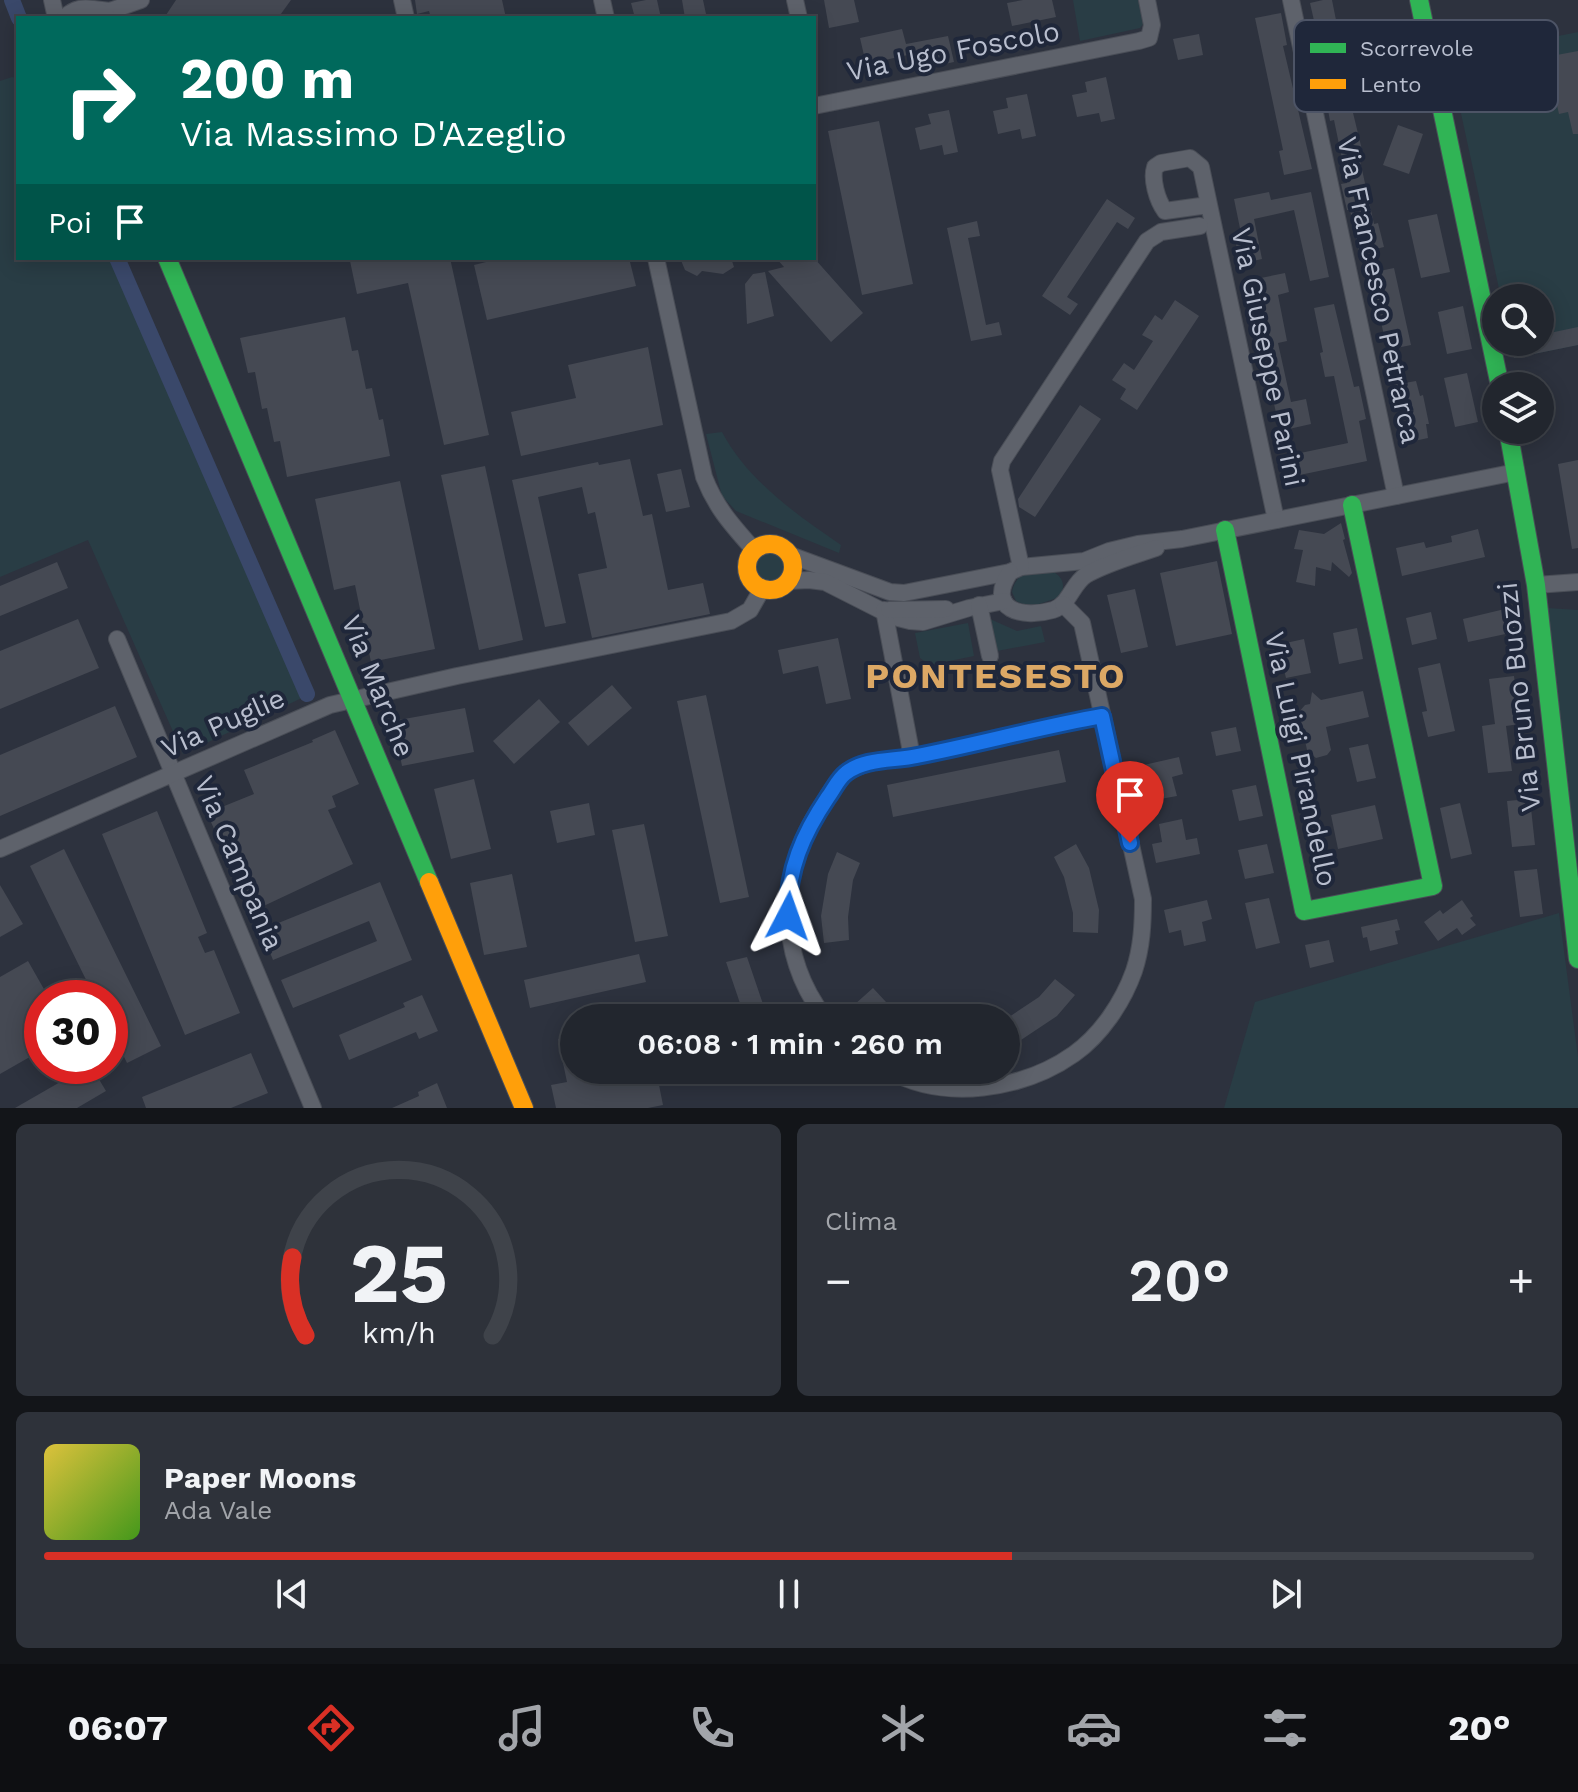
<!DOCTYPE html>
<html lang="it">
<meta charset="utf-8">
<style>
:root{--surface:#22262e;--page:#2e323a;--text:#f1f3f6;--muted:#a2a5aa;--line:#3f434a;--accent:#d93025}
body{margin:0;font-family:"Work Sans",sans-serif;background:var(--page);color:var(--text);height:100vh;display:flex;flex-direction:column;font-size:30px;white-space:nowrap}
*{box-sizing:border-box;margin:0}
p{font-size:26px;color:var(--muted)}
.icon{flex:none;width:44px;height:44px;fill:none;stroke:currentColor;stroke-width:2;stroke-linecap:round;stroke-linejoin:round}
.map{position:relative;height:1108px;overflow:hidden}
.sheet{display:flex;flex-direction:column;gap:16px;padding:16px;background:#131519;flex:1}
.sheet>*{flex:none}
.hud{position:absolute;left:16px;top:16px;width:800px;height:244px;border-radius:0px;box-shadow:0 4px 20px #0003,0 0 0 2px var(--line);background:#00695c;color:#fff;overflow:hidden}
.buttons{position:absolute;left:1482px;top:284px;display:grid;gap:16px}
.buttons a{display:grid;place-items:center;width:72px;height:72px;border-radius:50%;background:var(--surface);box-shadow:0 4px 20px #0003,0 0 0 2px var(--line);font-size:40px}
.speed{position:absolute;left:24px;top:980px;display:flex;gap:16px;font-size:40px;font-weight:700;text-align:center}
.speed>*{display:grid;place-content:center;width:104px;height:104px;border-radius:50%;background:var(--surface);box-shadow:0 4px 20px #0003,0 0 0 2px var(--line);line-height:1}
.speed .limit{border:12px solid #d22;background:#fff;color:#111}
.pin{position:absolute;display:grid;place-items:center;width:68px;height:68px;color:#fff;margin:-82px -34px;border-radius:50% 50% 50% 0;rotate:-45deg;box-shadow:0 0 8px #0007}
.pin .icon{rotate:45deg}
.me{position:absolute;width:88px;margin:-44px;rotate:4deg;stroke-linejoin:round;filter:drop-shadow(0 0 6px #0008)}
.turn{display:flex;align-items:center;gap:28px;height:168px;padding:0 32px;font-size:36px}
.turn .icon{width:104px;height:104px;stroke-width:2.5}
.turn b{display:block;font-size:56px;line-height:68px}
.then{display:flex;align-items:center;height:76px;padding:0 32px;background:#0003;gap:16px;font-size:30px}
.big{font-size:60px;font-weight:600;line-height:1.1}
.sheet .card{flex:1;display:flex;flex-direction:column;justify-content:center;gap:12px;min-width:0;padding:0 28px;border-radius:12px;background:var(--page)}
.sheet .dial{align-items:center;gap:0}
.dial svg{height:208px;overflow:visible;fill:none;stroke:var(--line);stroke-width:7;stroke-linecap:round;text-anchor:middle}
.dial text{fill:var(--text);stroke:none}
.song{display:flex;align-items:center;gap:24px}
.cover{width:96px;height:96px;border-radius:12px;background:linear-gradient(135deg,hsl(50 70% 55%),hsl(100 70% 35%))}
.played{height:8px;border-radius:4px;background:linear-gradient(90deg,var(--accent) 65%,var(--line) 65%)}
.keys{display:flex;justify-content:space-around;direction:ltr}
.heat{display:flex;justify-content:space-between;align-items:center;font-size:44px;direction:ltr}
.sheet .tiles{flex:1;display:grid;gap:16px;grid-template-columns:1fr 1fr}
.card:last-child{grid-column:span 2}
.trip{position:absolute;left:560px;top:1004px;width:460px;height:80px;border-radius:40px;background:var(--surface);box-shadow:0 4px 20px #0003,0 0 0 2px var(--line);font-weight:600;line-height:80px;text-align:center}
.menu{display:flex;height:128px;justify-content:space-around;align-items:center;background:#0e0f12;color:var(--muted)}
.menu .icon{width:56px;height:56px}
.menu .selected{color:var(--accent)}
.menu b{font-size:36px;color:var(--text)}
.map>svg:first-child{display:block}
</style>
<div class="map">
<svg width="1578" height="1108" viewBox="0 0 1578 1108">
<rect width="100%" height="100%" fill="#2d323e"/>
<g fill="#293d45">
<polygon points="1073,0 1138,0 1143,24 1140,28 1080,41"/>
<polygon points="1578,32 1578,345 1514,358 1510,342 1540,342 1540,298 1501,298 1449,58"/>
<polygon points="12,77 18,78 18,258 117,258 306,696 183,754 88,540 0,577 0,81"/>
<path d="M722,432c26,49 74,82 119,113l-2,8 -103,-42 -14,-15 -16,-62z"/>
<circle cx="769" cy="567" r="15"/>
<path d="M1052,571c11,6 14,14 8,26l-30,10 -14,-6 -4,-9c4,-22 21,-19 40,-21z"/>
<polygon points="1547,608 1578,610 1578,870"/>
<polygon points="990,619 1017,631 1041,626 1045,642 997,651"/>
<polygon points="968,623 974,656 930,665 920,658 915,633"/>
<polygon points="1559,913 1578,1057 1578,1108 1224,1108 1255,1002"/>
</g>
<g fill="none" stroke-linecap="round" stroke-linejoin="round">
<g stroke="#3a486a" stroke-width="16">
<polyline points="12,0 19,18"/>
<polyline points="117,258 307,694"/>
</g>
</g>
<g fill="#454953">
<polygon points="176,0 291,0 278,18 164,18"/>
<polygon points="415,0 502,0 506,18 431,18 429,11 417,14"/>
<polygon points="646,0 657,0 661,18 635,18 631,3"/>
<polygon points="682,0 703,0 706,14 685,18"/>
<polygon points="824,0 854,0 859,22 829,28"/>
<polygon points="1023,0 1052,0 1056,17 1012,26 1007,3"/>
<polygon points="1323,0 1332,0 1338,30 1317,34 1310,3"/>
<polygon points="1281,13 1287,45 1283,46 1312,169 1284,175 1279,151 1283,150 1255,18"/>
<polygon points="902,29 906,44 948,36 954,62 912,71 908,55 866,64 860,38"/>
<polygon points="1199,34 1203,55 1178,60 1173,39"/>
<polygon points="1578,51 1578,134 1573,134 1568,112 1559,114 1546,57"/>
<polygon points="1345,61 1349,80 1345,80 1364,158 1359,156 1374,224 1378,223 1384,247 1359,253 1350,210 1347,210 1341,184 1347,183 1334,120 1330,121 1320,65"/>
<polygon points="1106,77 1115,119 1101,122 1099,113 1077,117 1072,95 1087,92 1085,82"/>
<polygon points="1027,94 1036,136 1022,139 1020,129 998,134 993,111 1008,108 1006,98"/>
<polygon points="949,110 958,152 944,155 942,145 920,150 915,128 931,124 928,114"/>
<polygon points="879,121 913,284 862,295 828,131"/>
<polygon points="1398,125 1423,134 1409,174 1383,165"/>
<polygon points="1269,192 1271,200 1311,192 1329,277 1310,281 1294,210 1254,219 1262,259 1240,264 1236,244 1243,243 1234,199"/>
<polygon points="1107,199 1135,218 1128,229 1117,222 1067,297 1078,304 1070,315 1042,296"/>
<polygon points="1437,214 1450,272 1421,278 1408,220"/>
<polygon points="977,221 980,236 968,238 986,325 999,322 1002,335 971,341 947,228"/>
<polygon points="364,258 450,258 489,435 444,445 408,283 357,294 350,261"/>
<polygon points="502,258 629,258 636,286 487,320 474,265"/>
<polygon points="680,258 731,258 734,267 723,274 702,271 697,276 685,270"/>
<polygon points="776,258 814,258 863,313 831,342 768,271 784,267"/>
<polygon points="1394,268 1411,345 1387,350 1376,298 1370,299 1365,274"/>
<polygon points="765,272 774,316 747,324 745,284 753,274"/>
<polygon points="1285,273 1289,292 1278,295 1287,341 1278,343 1291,402 1306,399 1311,424 1280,431 1271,390 1265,392 1260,367 1269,366 1259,318 1265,317 1256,279"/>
<polygon points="1175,300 1199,316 1137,410 1120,399 1126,389 1112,380 1124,363 1134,370 1153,341 1142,335 1155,315 1162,320"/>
<polygon points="1334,304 1354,387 1359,386 1366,419 1359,421 1367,461 1290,477 1286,456 1348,443 1334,376 1325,377 1320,353 1323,352 1314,308"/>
<polygon points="1463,306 1472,349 1447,354 1438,312"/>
<polygon points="345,317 352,351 358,350 366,389 372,388 379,420 383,419 390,456 287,477 280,441 274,442 267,408 262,409 255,372 248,373 240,338"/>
<polygon points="1578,327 1578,345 1514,358 1511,344 1540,342 1540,335"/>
<polygon points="648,347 663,425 521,456 511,412 576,398 568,365"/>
<polygon points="1467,373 1478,422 1455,427 1444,378"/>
<polygon points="1416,381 1420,396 1423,395 1429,424 1426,424 1428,438 1405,443 1402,428 1407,427 1401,401 1397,402 1393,385"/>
<polygon points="1080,405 1101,419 1035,517 1019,507 1018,499"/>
<polygon points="630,459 643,516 652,514 668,590 703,583 710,614 592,638 578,574 607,568 595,512 588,514 582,487 538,497 566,623 545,627 512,480 598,462 599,465"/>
<polygon points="1578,460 1578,548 1572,549 1558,464"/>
<polygon points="485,466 523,640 479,650 441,475"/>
<polygon points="681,469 690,507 666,512 657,474"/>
<polygon points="400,481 435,649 371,662 355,585 334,590 315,499"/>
<polygon points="1341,523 1345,539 1343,540 1352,573 1349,577 1332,562 1331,571 1316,567 1315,586 1296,582 1303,550 1294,549 1299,530 1324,534"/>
<polygon points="1478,529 1485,557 1402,576 1396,548 1424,542 1426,548 1452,542 1451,536"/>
<polygon points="1217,561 1232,634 1176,646 1160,573"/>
<polygon points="57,562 68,588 0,616 0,586"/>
<polygon points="1135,589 1148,647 1121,653 1107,595"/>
<polygon points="1509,608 1515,632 1468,642 1463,619"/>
<polygon points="1431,612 1437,639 1412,645 1406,618"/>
<polygon points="78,619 99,668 0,709 0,651"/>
<polygon points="1357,628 1363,659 1339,664 1333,633"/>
<polygon points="838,638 851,699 826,704 818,666 783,674 778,650"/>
<polygon points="1304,639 1311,673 1286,678 1281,657 1275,658 1272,646"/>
<polygon points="1440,663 1455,731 1428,737 1422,712 1427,711 1418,668"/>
<polygon points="1514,676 1520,724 1506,726 1512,771 1488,773 1482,726 1495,724 1489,679"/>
<polygon points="612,685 632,708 588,746 568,723"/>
<polygon points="1363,691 1369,717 1326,727 1331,750 1327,755 1316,758 1311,754 1307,750 1299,712 1305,705 1310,704 1312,692 1321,700"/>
<polygon points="706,695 749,897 720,903 677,701"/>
<polygon points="539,699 560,722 514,764 493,741"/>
<polygon points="115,706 137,757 0,816 0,755"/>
<polygon points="465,708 474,752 402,766 393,721"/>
<polygon points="1236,727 1241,751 1216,756 1211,732"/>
<polygon points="335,730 359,784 332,796 336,807 328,810 353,864 251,912 207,813 254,794 244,770 313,742 312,740"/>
<polygon points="1368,744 1376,778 1357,782 1349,748"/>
<polygon points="1059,750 1066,782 893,817 887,785"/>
<polygon points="1179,757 1183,774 1172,777 1177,796 1155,800 1152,785 1140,788 1135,767"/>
<polygon points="474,779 491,849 451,859 434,789"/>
<polygon points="1256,785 1263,816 1239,821 1232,790"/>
<polygon points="1530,799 1535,845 1512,847 1507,801"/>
<polygon points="589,803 595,835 557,843 550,811"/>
<polygon points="1460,803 1472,854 1451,859 1440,808"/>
<polygon points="1375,805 1383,839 1338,849 1331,815"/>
<polygon points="157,811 207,933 198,937 205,953 214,950 240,1013 185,1035 102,834"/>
<polygon points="1182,819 1186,840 1197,838 1200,854 1156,863 1152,844 1162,842 1159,824"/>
<polygon points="644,824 668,936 635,942 612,830"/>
<polygon points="1076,844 1089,868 1099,910 1098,933 1073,932 1073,913 1064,877 1054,857"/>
<polygon points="1267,844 1274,873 1245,879 1238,850"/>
<polygon points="64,849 161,1046 127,1063 110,1028 110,998 95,998 30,866"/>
<polygon points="837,852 860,863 853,880 848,917 849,940 824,943 821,916 828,874"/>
<polygon points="1537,869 1543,914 1520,917 1514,871"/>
<polygon points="512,874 527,947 484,955 470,883"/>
<polygon points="380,882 412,960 293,1008 281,980 377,941 369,921 273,960 261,930"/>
<polygon points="0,885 23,924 0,937"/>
<polygon points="1269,898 1280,943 1256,949 1245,903"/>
<polygon points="1207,900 1212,919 1202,922 1206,941 1184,946 1181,930 1169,933 1164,910"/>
<polygon points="1462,900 1473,916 1470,918 1476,925 1462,935 1457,928 1438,941 1424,922 1440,910 1443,914"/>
<polygon points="1397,919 1400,930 1395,931 1398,944 1370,951 1367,937 1363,938 1361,927"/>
<polygon points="1329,940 1334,962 1310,968 1305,945"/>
<polygon points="639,954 646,982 530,1008 524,980"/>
<polygon points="747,957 764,1007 771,1018 745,1018 726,962"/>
<polygon points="28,961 49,998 42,998 42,1050 0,1074 0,977"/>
<polygon points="1055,979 1075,995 1057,1016 1021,1040 1006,1046 1006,1019 1039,997"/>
<polygon points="873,988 886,1002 913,1018 866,1018 854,1005"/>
<polygon points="422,995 438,1031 419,1039 416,1032 349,1060 339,1035 405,1007 403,1003"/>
<polygon points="574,1035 574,1070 656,1070 663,1105 648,1108 556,1108 551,1085 567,1082 558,1039"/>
<polygon points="251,1053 268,1093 231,1108 146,1108 142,1097"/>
<polygon points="88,1066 91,1066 106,1091 77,1108 15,1108"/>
<polygon points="437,1083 447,1108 392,1108 419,1096 418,1092"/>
</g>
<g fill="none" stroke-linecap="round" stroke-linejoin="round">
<defs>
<g id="street">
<polyline points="52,0 56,18"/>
<polyline points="402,0 406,18"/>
<polyline points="602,0 606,18"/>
<polyline points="795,0 799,18"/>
<polyline points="1291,0 1396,496"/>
<polyline points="93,9 110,11 141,0"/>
<path d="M64,18c13,-13 30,-13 44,0"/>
<polyline points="814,106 1139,41 1149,38 1152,25 1147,0"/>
<path d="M1208,205l-43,6c-8,-11 -14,-32 -10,-44l6,-4 29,-5 11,9 75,353"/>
<path d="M656,258l48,219c12,31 28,48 50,73"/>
<polyline points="790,555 890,592 904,593 1010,572 1021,567 1084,561 1109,551 1138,544 1182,539 1516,472"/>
<polyline points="1021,567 1000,470 1002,461 1147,241 1161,232 1200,226"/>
<path d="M1010,572c-25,38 13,47 43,38 16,-5 19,-26 33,-35 21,-12 47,-19 70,-27"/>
<polyline points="788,581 809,580 825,582 894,617 910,621 923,622 969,608 1004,601"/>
<polyline points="1536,585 1578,582"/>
<polyline points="979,605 990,656"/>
<polyline points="884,610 912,757"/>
<polyline points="889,610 946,609"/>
<polyline points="117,639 313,1108"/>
<polyline points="0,849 330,705 457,676 731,621 750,610 762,589"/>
<path d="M825,1018c-48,-63 -48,-146 -4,-211 8,-12 16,-29 30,-37 20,-11 44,-10 66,-14 61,-12 123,-28 185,-40"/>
<path d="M888,1070c56,32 135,20 186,-16 27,-19 49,-52 60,-83 8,-24 9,-48 9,-72l-61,-276 -19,-19"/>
</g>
<g id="fast">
<polyline points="1419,0 1500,386"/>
<polyline points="167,258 429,882"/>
<polyline points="1508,430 1536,585 1578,959"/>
<polyline points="1225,530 1304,911 1433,886 1352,505"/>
</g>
<g id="slow">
<circle cx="770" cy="567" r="23"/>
<polyline points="429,882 524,1108"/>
</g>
</defs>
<use href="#street" stroke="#4a4e57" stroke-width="18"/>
<use href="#fast" stroke="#4a4e57" stroke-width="20"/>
<use href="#slow" stroke="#4a4e57" stroke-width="20"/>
<use href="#street" stroke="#5e626b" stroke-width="16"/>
<use href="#fast" stroke="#30b455" stroke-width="18"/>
<use href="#slow" stroke="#ff9f0a" stroke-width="18"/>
</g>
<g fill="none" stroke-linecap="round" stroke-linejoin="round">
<defs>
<path id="route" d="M788,916c-1,-46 15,-82 40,-119 6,-8 10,-18 18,-24 19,-15 48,-12 71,-17 62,-12 123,-29 185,-40l28,127"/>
</defs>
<use href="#route" stroke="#114b97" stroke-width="20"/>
<use href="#route" stroke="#1a73e8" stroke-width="14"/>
</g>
<g text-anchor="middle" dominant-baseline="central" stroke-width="8" stroke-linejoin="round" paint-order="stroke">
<g font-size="28" fill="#b8bece" stroke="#1f273a">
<text transform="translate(953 51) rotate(-11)">Via Ugo Foscolo</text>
<text transform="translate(1379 290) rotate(78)">Via Francesco Petrarca</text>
<text transform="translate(1268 357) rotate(78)">Via Giuseppe Parini</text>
<text transform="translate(378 686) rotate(68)">Via Marche</text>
<text transform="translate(1519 697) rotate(-96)">Via Bruno Buozzi</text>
<text transform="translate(223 723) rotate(-24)">Via Puglie</text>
<text transform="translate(1301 759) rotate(78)">Via Luigi Pirandello</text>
<text transform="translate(239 863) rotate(67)">Via Campania</text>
</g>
<g font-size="36" font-weight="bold" letter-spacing="2" fill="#dca865" stroke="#1f273a">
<text x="996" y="676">PONTESESTO</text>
</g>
</g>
<rect x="1294" y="20" width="264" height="92" rx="12" fill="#1f273a" stroke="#4d5466" stroke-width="2"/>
<rect x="1310" y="43" width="36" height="10" fill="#30b455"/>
<rect x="1310" y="79" width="36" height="10" fill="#ff9f0a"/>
<g font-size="22" fill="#b8bece">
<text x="1360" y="56">Scorrevole</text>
<text x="1360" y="92">Lento</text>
</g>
</svg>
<div class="buttons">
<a><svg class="icon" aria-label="search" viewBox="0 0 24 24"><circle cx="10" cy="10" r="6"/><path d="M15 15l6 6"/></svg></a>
<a><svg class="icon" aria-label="layers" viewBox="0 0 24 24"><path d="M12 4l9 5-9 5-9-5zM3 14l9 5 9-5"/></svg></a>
</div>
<div class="speed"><div class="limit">30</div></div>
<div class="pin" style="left:1130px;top:843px;background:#d93025"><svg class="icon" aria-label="arrive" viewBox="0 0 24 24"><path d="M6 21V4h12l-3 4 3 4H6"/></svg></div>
<svg class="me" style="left:788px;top:916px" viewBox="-20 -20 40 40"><path d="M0-17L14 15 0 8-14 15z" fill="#1a73e8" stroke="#fff" stroke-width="4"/></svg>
<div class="trip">06:08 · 1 min · 260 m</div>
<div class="hud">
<div class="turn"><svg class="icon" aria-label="right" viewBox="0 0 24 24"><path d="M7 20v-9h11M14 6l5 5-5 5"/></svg><div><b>200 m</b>Via Massimo D'Azeglio</div></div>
<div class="then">Poi<svg class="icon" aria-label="arrive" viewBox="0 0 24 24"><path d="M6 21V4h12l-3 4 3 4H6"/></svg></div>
</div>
</div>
<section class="sheet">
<div class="tiles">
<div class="card dial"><svg viewBox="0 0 100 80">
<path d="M14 69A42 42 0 1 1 86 69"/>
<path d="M14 69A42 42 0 0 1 9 39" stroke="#d93025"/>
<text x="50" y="56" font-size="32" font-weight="700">25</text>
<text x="50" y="72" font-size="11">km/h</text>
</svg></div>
<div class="card"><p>Clima</p>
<div class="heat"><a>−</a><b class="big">20°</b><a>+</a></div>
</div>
<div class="card">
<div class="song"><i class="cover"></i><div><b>Paper Moons</b><p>Ada Vale</p></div></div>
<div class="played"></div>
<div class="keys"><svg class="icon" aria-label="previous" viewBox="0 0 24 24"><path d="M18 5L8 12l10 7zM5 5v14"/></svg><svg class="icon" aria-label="pause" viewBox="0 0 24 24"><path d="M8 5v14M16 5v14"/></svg><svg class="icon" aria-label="next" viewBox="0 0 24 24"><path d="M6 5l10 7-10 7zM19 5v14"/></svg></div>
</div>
</div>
</section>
<nav class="menu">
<b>06:07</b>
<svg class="icon selected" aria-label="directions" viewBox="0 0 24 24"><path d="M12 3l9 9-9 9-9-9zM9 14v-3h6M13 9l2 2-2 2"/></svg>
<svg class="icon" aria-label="music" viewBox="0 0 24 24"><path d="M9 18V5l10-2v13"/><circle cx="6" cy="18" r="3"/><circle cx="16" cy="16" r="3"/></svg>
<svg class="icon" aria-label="phone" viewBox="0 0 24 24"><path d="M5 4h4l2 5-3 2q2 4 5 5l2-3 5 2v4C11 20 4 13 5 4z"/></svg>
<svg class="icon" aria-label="climate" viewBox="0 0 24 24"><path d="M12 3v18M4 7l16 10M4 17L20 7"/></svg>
<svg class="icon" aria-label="car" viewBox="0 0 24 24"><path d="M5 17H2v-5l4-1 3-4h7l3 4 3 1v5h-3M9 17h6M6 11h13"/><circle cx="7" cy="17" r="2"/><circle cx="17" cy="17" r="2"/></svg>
<svg class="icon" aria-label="filters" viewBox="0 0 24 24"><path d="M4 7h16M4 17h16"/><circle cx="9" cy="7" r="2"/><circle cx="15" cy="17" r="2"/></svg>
<b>20°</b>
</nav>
